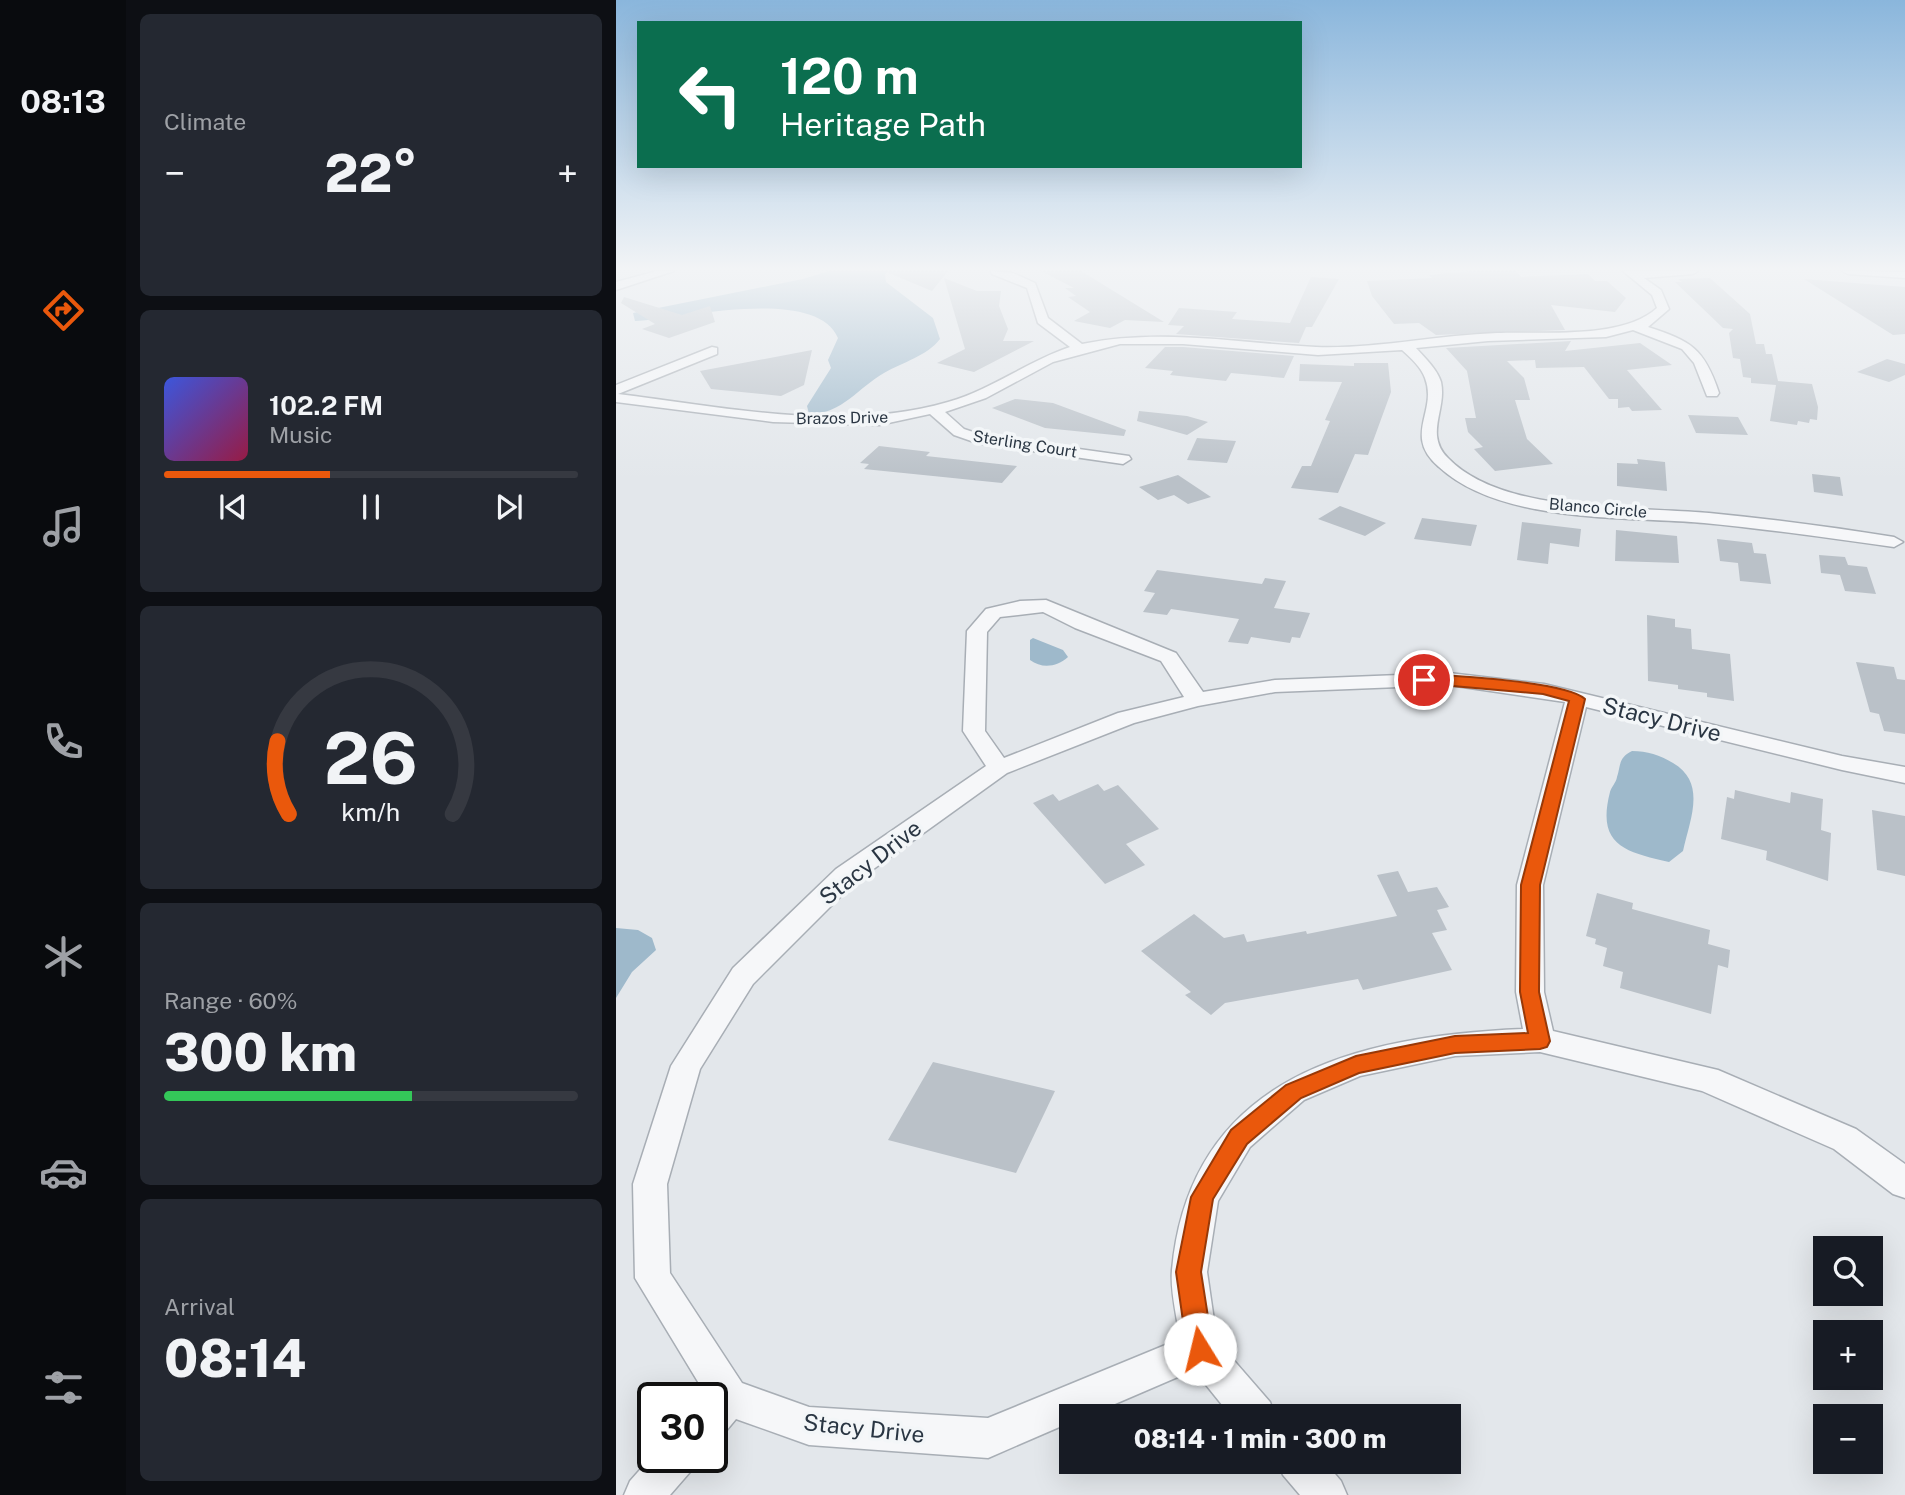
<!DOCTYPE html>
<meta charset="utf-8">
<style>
:root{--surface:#171b24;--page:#242831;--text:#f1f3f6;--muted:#9ea1a6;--line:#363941;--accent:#ea580c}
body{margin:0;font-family:"Public Sans",sans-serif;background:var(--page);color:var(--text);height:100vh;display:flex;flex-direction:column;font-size:26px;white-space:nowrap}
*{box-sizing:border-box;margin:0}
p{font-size:23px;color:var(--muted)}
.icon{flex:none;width:38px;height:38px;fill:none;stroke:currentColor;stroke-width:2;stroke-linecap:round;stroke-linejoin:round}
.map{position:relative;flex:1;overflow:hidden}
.details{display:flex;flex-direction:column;gap:14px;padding:14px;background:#0d0f14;width:490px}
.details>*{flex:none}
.hud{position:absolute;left:21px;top:21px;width:665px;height:147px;border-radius:0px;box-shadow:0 7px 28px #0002;background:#0b6e4f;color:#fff;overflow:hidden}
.controls{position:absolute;left:1197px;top:1236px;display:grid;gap:14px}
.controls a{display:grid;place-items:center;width:70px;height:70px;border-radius:0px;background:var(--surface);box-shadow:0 7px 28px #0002;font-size:35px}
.speed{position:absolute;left:21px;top:1382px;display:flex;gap:14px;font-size:35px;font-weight:700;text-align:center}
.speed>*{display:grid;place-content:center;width:91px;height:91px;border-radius:50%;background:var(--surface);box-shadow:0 7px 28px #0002;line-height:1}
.speed .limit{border:4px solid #111;border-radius:10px;background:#fff;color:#111}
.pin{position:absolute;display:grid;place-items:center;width:60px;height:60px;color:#fff;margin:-30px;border:4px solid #fff;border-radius:50%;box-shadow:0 2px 7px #0007}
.me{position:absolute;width:77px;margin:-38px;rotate:351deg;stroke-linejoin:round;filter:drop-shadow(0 0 5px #0008)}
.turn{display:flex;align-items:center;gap:24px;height:147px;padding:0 28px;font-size:32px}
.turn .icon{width:91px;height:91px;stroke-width:2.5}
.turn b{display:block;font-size:49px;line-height:60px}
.big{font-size:52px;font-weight:800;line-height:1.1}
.details .widget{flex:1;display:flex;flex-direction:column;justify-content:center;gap:10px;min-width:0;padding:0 24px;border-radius:10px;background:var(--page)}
.details .dial{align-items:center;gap:0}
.dial svg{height:182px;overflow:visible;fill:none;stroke:var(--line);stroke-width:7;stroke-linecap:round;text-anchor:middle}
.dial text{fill:var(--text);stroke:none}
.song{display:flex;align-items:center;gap:21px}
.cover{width:84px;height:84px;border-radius:10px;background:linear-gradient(135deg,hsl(230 70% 55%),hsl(340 70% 35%))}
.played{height:7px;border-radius:4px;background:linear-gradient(90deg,var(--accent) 40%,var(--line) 40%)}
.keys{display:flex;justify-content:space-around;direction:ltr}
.heat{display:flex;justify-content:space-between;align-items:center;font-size:38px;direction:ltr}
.charge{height:10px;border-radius:5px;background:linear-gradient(90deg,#34c759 60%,var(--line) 0)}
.trip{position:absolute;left:443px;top:1404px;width:402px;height:70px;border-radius:0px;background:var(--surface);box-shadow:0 7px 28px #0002;font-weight:800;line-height:70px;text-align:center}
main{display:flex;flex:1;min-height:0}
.tab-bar{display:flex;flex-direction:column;width:126px;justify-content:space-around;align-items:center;background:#090b0e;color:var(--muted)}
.tab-bar .icon{width:49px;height:49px}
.tab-bar .on{color:var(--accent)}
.tab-bar b{font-size:32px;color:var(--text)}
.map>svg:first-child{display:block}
</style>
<main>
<nav class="tab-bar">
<b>08:13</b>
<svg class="icon on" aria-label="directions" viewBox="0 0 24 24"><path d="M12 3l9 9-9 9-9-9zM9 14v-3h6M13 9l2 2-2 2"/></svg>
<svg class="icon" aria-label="music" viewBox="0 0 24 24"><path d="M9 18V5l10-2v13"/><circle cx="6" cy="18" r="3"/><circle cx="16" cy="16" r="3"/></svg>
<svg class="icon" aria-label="phone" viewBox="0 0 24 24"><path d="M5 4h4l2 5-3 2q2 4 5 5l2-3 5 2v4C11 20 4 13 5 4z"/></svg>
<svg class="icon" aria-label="climate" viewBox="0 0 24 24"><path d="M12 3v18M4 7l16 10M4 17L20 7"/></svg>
<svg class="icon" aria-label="car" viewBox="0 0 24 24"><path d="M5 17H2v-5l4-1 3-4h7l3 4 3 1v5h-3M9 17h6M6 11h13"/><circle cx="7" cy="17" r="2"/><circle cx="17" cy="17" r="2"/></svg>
<svg class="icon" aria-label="filters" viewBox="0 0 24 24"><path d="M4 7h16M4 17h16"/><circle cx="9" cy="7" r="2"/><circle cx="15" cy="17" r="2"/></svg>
</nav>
<section class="details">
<div class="widget"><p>Climate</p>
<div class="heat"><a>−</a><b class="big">22°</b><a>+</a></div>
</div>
<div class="widget">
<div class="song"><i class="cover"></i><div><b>102.2 FM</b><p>Music</p></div></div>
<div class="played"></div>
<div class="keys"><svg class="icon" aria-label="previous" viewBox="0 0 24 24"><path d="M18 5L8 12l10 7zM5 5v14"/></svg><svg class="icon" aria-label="pause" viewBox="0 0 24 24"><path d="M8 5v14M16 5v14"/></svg><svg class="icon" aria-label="next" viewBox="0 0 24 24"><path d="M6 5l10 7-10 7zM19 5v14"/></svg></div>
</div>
<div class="widget dial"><svg viewBox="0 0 100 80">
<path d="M14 69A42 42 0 1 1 86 69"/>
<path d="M14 69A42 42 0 0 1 9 37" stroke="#ea580c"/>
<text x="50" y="56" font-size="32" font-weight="700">26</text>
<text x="50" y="72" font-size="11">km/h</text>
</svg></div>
<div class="widget"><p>Range · 60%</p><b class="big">300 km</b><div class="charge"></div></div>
<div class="widget"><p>Arrival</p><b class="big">08:14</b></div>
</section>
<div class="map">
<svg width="1289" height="1495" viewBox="0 0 1289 1495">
<rect width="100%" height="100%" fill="#e3e7eb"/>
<g fill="#9eb9cb">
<path d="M213,271h61l-5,3 1,8 47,36 7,21c-13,17 -37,23 -56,34 -25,14 -43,42 -75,41l-2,-8 24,-38 -3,-8 10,-22c-22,-53 -159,-19 -203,-17l-2,-8 170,-34z"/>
<path d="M417,638l30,12 5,7c-11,10 -26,12 -38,3v-20z"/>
<path d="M1016,751c15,0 28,4 41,12 34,20 17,56 10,88l-14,11c-43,-10 -73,-16 -59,-70 1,-5 6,-9 7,-15 4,-12 1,-19 15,-26z"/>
<polygon points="0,928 22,930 36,938 40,950 16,972 0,998"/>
</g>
<g fill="#bac1c8">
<polygon points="268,271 332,271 316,291"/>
<polygon points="425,271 465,271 548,322 509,320 494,328 458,321 474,312 452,297 460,296 449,288 458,288"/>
<polygon points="857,271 900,271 905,277 972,274 979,281 991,281 1010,298 999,312 935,305 949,330 820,335 803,323 778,324 756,296 751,281 816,278 813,275"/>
<polygon points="695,277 723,279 696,327 690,327 683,343 560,334 568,326 552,325 563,308 621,312 616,319 674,323"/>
<polygon points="328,278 361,291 385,291 383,306 392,329 387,341 418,341 358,372 321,363 349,349"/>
<polygon points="1094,278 1134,314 1140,344 1148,344 1150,354 1156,354 1162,381 1196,384 1202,407 1201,420 1194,419 1193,423 1182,421 1181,425 1154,421 1160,385 1135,383 1135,378 1127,377 1124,359 1117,358 1113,333 1117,329 1107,328 1059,282 1066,282 1062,279"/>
<polygon points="1188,279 1289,287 1289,334 1277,335"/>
<polygon points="8,297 66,315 94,306 99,322 53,338 26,329 39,324 5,303"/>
<polygon points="955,341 949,351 1024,343 1056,365 1011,370 1046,410 1016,411 1013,407 1002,408 1002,399 993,399 968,367 920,368 919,360 891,361 908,378 914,400 899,400 911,439 937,464 879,471 858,449 867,447 852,432 849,418 860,418 851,371 830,348"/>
<polygon points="549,347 567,347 678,356 668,378 615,373 610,381 554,375 557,371 529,368"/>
<polygon points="196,350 188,385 165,396 95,389 84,371"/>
<polygon points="1271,359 1289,364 1289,375 1273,382 1241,372"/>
<polygon points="738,363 772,363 775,392 752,455 739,454 722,493 675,488 686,466 695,466 714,421 709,420 726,382 683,381 684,364 738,366"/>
<polygon points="399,399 437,403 510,430 508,436 429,428 376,408"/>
<polygon points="523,411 571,416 592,422 571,435 521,421"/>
<polygon points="1072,415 1122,417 1132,435 1080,433"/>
<polygon points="581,438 620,441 611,463 571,460"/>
<polygon points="263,446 314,452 310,456 401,466 386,483 248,469 253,464 244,463"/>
<polygon points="1021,459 1049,462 1051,491 1001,486 1001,463 1022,464"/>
<polygon points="1196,474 1224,477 1227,496 1198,492"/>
<polygon points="562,475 595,497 572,504 558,495 542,500 523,487"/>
<polygon points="724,506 770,523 749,536 702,519"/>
<polygon points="806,518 861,525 855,546 798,539"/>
<polygon points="906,522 965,529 963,547 934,543 932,564 901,560"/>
<polygon points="1000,530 1061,536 1063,563 999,561"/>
<polygon points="1101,539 1136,543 1138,553 1150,554 1155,584 1124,581 1122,563 1104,561"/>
<polygon points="1203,555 1229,557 1232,565 1251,567 1260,594 1229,591 1224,575 1205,573"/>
<polygon points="541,570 646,584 649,578 670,581 658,608 694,613 684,638 676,637 674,643 635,637 632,644 612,642 623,619 555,609 551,615 527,612 539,593 528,591"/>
<polygon points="1031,615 1059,619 1059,627 1075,629 1076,649 1114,654 1118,701 1091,697 1091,693 1062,689 1062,685 1032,681"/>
<polygon points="1240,662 1278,667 1281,679 1289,680 1289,734 1268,731 1263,714 1254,712"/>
<polygon points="482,784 488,791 502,785 543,829 510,844 529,865 489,884 417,803 437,794 443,801"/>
<polygon points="1119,790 1174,803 1175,792 1207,799 1205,830 1215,833 1212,881 1150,860 1151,851 1105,839 1111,797 1118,799"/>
<polygon points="1256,810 1289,816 1289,876 1261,870"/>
<polygon points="782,871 792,892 821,887 833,907 821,910 831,930 816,933 836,970 747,990 742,979 609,1003 595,1015 569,995 575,992 525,951 578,914 608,938 628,934 631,942 690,931 691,934 781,916 761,875"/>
<polygon points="981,893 1017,903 1016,909 1094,930 1092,944 1114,950 1112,968 1102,965 1095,1014 1004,988 1007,972 987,966 991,948 979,944 980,939 970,936"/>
<polygon points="317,1062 439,1091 400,1173 272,1140"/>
</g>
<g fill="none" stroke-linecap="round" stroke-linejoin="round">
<defs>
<g id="minor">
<polygon points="41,271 58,271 0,290 0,282"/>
<path d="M375,271l22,2 22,10 13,35 34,26c79,-16 155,-1 234,3 61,2 121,-12 181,-14 45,-2 125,7 160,-25l-5,-13 -29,-24h75l-5,3 -49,4 17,12 8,19 -21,18c43,14 56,21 71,66l-2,3h-10l-13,-33 -12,-14 -49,-19 -27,7 -118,4 -72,7c9,10 21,21 25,34 6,28 -17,52 7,76 55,57 187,48 261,55 62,6 124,14 185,24l9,5 -9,5c-63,-9 -126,-18 -190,-24 -79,-7 -203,1 -265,-56 -37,-32 -1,-55 -14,-89 -4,-11 -14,-20 -23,-28l-84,5 -135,-11h-63l-67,18 -67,36 -41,14 19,17 21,7 144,20 2,3 -8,5 -146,-21 -23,-8 -24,-21 -51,11 -106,-3 -157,-20v-17l96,-38 5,1v6l-99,40c107,13 224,39 330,8 43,-12 80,-41 122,-55l-32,-24 -11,-35 -35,-14z"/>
<polygon points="1226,271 1289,272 1289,278 1232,274"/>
<path d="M430,600l130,53 27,39 72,-12 174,-7 95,11 298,72 63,11v16l-63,-13 -256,-63 -43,178 1,107 9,39 165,39 138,59 49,35v34l-12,-4 -59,-45 -132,-58 -162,-39 -85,4 -95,20 -56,24 -54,47 -32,54 -11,71 10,69 53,61 5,14h-44l-37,-46 -107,46h-16v6l-83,36 -179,-13 -73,-26 -10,12 -14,5v-38h-9l3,-3 -71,-117 -2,-94 38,-118 62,-98 103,-99 150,-103 -23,-35 4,-100 19,-22 34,-8zM427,612l32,16 86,33 23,36 -66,16 -114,45 -19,-27 2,-99 13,-15zM833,685l116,17 -48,183 -1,107 7,37c-165,7 -333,46 -351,241 -2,21 5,47 8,69l-192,79 -179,-11 -67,-24 -72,-110 -3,-89 33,-115 53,-85 101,-101 153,-110 127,-50 64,-17 77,-14z"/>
<polygon points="37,1455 37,1458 80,1458 74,1472 54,1495 8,1495 14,1481"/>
<polygon points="661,1461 708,1461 725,1481 731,1495 684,1495 667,1475"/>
</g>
</defs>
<use href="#minor" stroke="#a8aeb5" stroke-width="3"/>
<use href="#minor" fill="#f6f7f9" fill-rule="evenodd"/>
</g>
<linearGradient id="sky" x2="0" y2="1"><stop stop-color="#8ab6dc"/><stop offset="0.56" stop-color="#f2f4f6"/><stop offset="1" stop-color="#f2f4f6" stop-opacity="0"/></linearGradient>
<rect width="1289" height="480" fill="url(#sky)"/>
<path fill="#ea580c" stroke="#983908" stroke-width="2" d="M808,675c29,0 143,7 161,24l-45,186 -1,107 11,49 -3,6 -7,2 -85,4 -96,20 -58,25 -54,46 -34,55 -12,73 12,77 -4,9 -9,4 -9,-4 -4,-9 -11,-77 15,-75 40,-67 55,-45 70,-29 99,-20 73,-3 -8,-41 1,-107 48,-184 -26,-7 -124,-11v-6z"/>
<g text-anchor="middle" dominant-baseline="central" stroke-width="7" stroke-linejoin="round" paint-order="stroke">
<g font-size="16" fill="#2a3643" stroke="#f3f6f8">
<text transform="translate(226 418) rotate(-1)">Brazos Drive</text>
<text transform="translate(409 444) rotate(9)">Sterling Court</text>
<text transform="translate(982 508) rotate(5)">Blanco Circle</text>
</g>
<g font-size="23" fill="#2a3643" stroke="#f3f6f8">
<text transform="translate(1046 719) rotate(14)">Stacy Drive</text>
<text transform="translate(254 862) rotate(-38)">Stacy Drive</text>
<text transform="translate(248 1428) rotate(6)">Stacy Drive</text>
</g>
</g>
</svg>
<div class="controls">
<a><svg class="icon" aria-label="search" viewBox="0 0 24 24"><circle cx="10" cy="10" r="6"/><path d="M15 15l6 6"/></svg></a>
<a>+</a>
<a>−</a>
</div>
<div class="speed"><div class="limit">30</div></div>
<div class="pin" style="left:808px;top:680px;background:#d93025"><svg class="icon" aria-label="arrive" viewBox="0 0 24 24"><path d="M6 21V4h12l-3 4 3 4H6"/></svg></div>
<svg class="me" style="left:584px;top:1349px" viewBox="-20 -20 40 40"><circle r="19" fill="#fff"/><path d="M0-13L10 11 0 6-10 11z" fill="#ea580c"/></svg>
<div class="trip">08:14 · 1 min · 300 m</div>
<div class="hud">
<div class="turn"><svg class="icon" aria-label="left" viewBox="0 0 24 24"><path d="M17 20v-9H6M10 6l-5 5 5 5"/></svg><div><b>120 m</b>Heritage Path</div></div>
</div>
</div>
</main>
